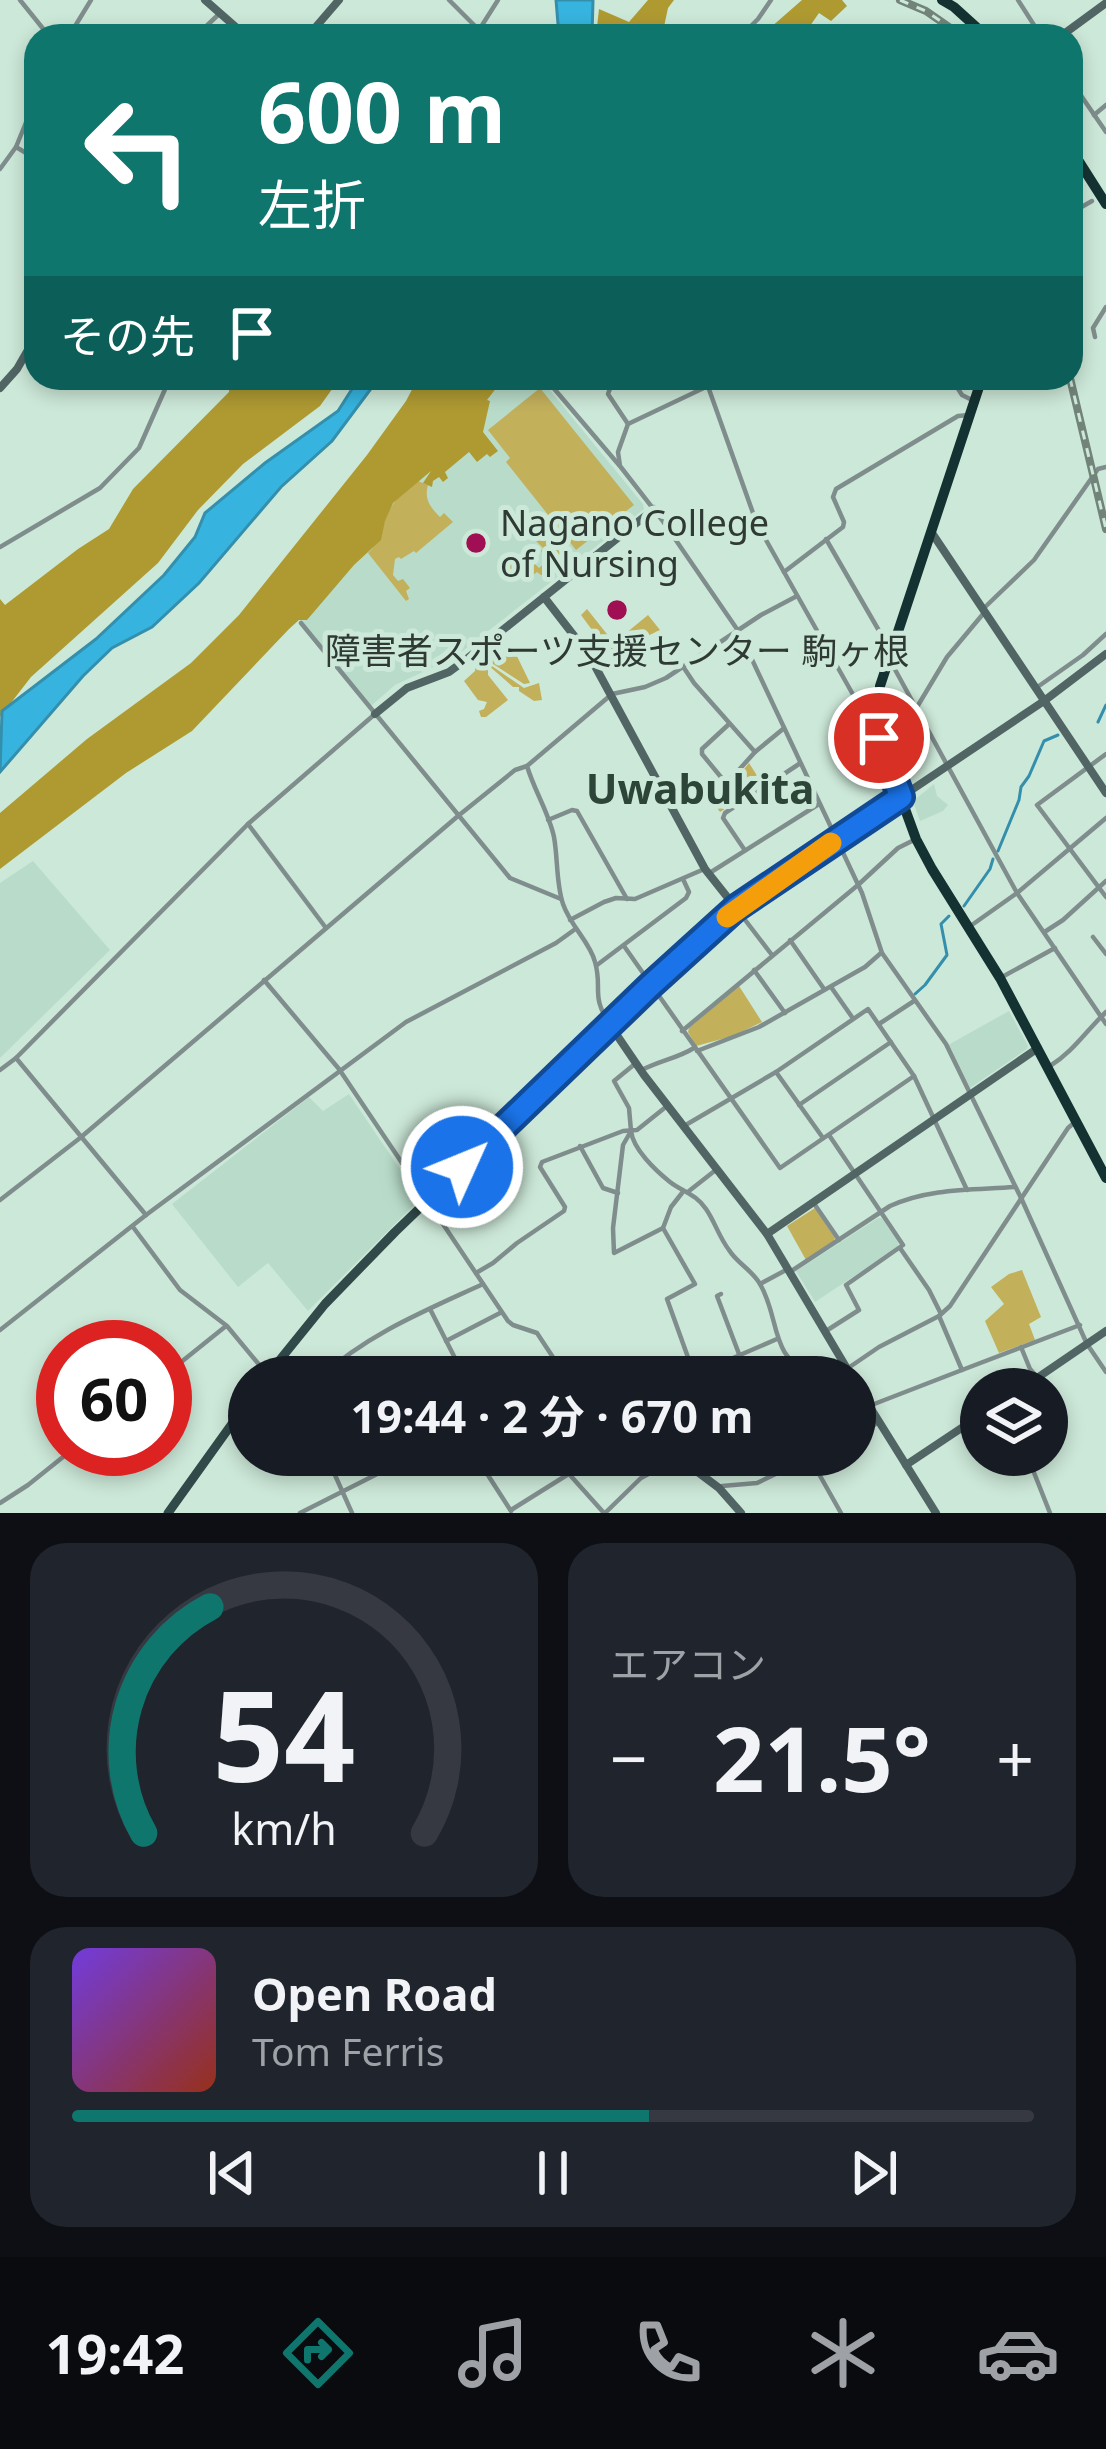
<!DOCTYPE html>
<html lang="ja">
<meta charset="utf-8">
<style>
:root{--surface:#171b24;--page:#20242c;--text:#f1f3f6;--muted:#9ea1a6;--line:#363941;--accent:#0f766e}
body{margin:0;font-family:"Noto Sans","Noto Sans JP",sans-serif;background:var(--page);color:var(--text);height:100vh;display:flex;flex-direction:column;font-size:45px;white-space:nowrap}
*{box-sizing:border-box;margin:0}
p{font-size:39px;color:var(--muted)}
.icon{flex:none;width:66px;height:66px;fill:none;stroke:currentColor;stroke-width:2;stroke-linecap:round;stroke-linejoin:round}
.map{position:relative;height:1513px;overflow:hidden}
.details{display:flex;flex-direction:column;gap:30px;padding:30px;background:#0d0f14;flex:1}
.details>*{flex:none}
.guide{position:absolute;left:24px;top:24px;width:1059px;height:366px;border-radius:36px;box-shadow:0 6px 18px #0003;background:#0f766e;color:#fff;overflow:hidden}
.tools{position:absolute;left:960px;top:1368px;display:grid;gap:24px}
.tools a{display:grid;place-items:center;width:108px;height:108px;border-radius:50%;background:var(--surface);box-shadow:0 6px 18px #0003;font-size:60px}
.speed{position:absolute;left:36px;top:1320px;display:flex;gap:24px;font-size:60px;font-weight:700;text-align:center}
.speed>*{display:grid;place-content:center;width:156px;height:156px;border-radius:50%;background:var(--surface);box-shadow:0 6px 18px #0003;line-height:1}
.speed .limit{border:18px solid #d22;background:#fff;color:#111}
.pin{position:absolute;display:grid;place-items:center;width:102px;height:102px;color:#fff;margin:-51px;border:6px solid #fff;border-radius:50%;box-shadow:0 3px 12px #0007}
.me{position:absolute;width:132px;margin:-66px;rotate:46deg;stroke-linejoin:round;filter:drop-shadow(0 0 9px #0008)}
.turn{display:flex;align-items:center;gap:42px;height:252px;padding:0 36px;font-size:54px}
.turn .icon{width:156px;height:156px;stroke-width:2.5}
.turn b{display:block;font-size:84px;line-height:102px}
.then{display:flex;align-items:center;height:114px;padding:0 36px;background:#0003;gap:24px;font-size:45px}
.big{font-size:90px;font-weight:700;line-height:1.1}
.details .widget{flex:1;display:flex;flex-direction:column;justify-content:center;gap:18px;min-width:0;padding:0 42px;border-radius:36px;background:var(--page)}
.details .dial{align-items:center;gap:0}
.dial svg{height:312px;overflow:visible;fill:none;stroke:var(--line);stroke-width:7;stroke-linecap:round;text-anchor:middle}
.dial text{fill:var(--text);stroke:none}
.song{display:flex;align-items:center;gap:36px}
.cover{width:144px;height:144px;border-radius:18px;background:linear-gradient(135deg,hsl(260 70% 55%),hsl(10 70% 35%))}
.played{height:12px;border-radius:6px;background:linear-gradient(90deg,var(--accent) 60%,var(--line) 60%)}
.keys{display:flex;justify-content:space-around;direction:ltr}
.heat{display:flex;justify-content:space-between;align-items:center;font-size:66px;direction:ltr}
.details .tiles{flex:1;display:grid;gap:30px;grid-template-columns:1fr 1fr}
.widget:last-child{grid-column:span 2}
.trip{position:absolute;left:228px;top:1356px;width:648px;height:120px;border-radius:60px;background:var(--surface);box-shadow:0 6px 18px #0003;font-weight:700;line-height:120px;text-align:center}
.dock{display:flex;height:192px;justify-content:space-around;align-items:center;background:#090b0e;color:var(--muted)}
.dock .icon{width:84px;height:84px}
.dock .active{color:var(--accent)}
.dock b{font-size:54px;color:var(--text)}
.map>svg:first-child{display:block}
</style>
<div class="map">
<svg width="1106" height="1513" viewBox="0 0 1106 1513">
<rect width="100%" height="100%" fill="#cce8d8"/>
<g fill="#b9dcca">
<polygon points="499,378 540,378 643,504 644,509 455,657 395,685 371,706 295,613"/>
<polygon points="934,784 937,796 948,805 943,811 920,821 913,801"/>
<polygon points="33,861 110,950 0,1058 0,883"/>
<polygon points="1009,1011 1028,1046 1027,1049 970,1088 948,1045"/>
<polygon points="349,1094 414,1190 413,1206 308,1311 268,1263 238,1287 172,1204 309,1097 323,1111"/>
<polygon points="878,1218 882,1218 899,1242 898,1247 815,1302 796,1271"/>
</g>
<g fill="#c3b05b">
<polygon points="540,388 634,505 576,550 506,462 510,458 488,430"/>
<path d="M418,481l10,4c-4,14 2,22 12,32l4,-4 9,9 -37,31 -2,-2 -13,8 -2,-2 -4,2 -2,16 5,6 5,-2 7,9 -4,3 3,8 -3,2 -38,-48c19,-18 11,-24 22,-44 6,-12 18,-21 28,-28z"/>
<polygon points="533,521 569,563 553,576 541,575 537,572 533,575 529,571 526,573 518,570 512,571 505,563 510,558 522,567 527,564 530,568 535,564 539,568 548,560 541,551 543,548 524,529"/>
<polygon points="587,609 614,643 648,615 660,630 631,644 612,657 581,615"/>
<polygon points="513,648 530,683 524,684 490,662 489,664 524,688 539,683 542,700 534,701 519,691 519,687 513,687 488,665 488,675 508,700 486,717 481,717 479,711 484,709 487,702 478,700 464,681 475,671 476,660 480,655 485,655 490,661"/>
<polygon points="749,763 763,785 720,812 715,805"/>
<polygon points="739,986 762,1022 733,1036 696,1046 688,1032 689,1028"/>
<polygon points="815,1208 835,1238 834,1241 806,1260 787,1226"/>
<polygon points="1022,1270 1041,1317 1029,1324 1035,1340 999,1353 985,1321 1004,1304 991,1287 1009,1274"/>
</g>
<g fill="#af9a32">
<polygon points="648,0 674,0 668,8 662,36 596,36 599,9 629,22"/>
<polygon points="802,0 842,0 847,6 831,21 819,13 803,36 761,36"/>
<polygon points="229,378 340,378 320,406 243,464 198,510 158,563 31,677 0,717 0,599 5,605 78,549 109,529 133,489 229,392"/>
<polygon points="418,378 504,378 487,400 490,401 483,432 498,451 490,457 487,454 477,462 469,452 445,472 448,478 443,482 439,477 433,481 432,487 423,483 431,471 393,503 385,521 381,540 354,565 307,620 299,620 289,629 192,731 126,773 0,869 0,813 87,739 191,663 239,615 367,455 406,401"/>
</g>
<g fill="#36b4df" stroke="#348fac" stroke-width="3">
<polygon points="556,0 593,0 592,36 559,36"/>
<polygon points="359,378 379,378 332,441 281,487 199,583 152,627 112,648 83,676 0,772 2,711 96,639 164,575 195,537 205,513 265,463 338,411"/>
</g>
<g fill="none" stroke-linecap="round" stroke-linejoin="round">
<g stroke="#348fac" stroke-width="3">
<polyline points="1098,722 1106,705"/>
<polyline points="998,851 1019,800 1021,787 1029,776 1044,741 1058,735"/>
<polyline points="964,906 990,869 993,859"/>
<polyline points="915,994 925,985 947,955 941,924 949,916"/>
</g>
<g stroke="#7f8d8c" stroke-width="4.5">
<polyline points="20,0 49,36"/>
<polyline points="449,0 479,30"/>
<polyline points="1018,0 1041,36"/>
<polyline points="69,36 91,0"/>
<polyline points="196,36 219,14"/>
<polyline points="471,36 479,30 498,0"/>
<polyline points="741,36 758,19 771,0"/>
<polyline points="1071,81 1106,132"/>
<polyline points="1094,115 1106,105"/>
<polyline points="16,147 36,159"/>
<polyline points="0,169 16,147 36,98"/>
<polyline points="1071,213 1092,201"/>
<polyline points="1095,337 1093,328 1106,307"/>
<polyline points="545,378 619,465"/>
<polyline points="614,378 608,394 628,424"/>
<polyline points="705,378 753,513 766,540 869,723 877,728"/>
<polyline points="712,378 708,386 628,424 618,452 620,466 662,520 739,632 862,893 882,953 946,1044 1022,1200 1087,1344 1106,1372"/>
<polyline points="951,378 962,395 974,401"/>
<polyline points="826,539 889,648"/>
<polyline points="0,547 100,488 139,448 170,378"/>
<polyline points="784,572 843,527 844,522 833,497 836,489 958,416 969,415"/>
<polyline points="983,609 1034,560 1098,469 1106,467"/>
<polyline points="301,623 510,878 561,899"/>
<polyline points="892,664 1017,893 1106,1024"/>
<polyline points="684,668 694,683 755,752 783,729"/>
<polyline points="1036,688 1083,655 1106,634"/>
<polyline points="917,707 947,657 983,614"/>
<polyline points="728,725 702,749 702,754 725,782 728,782 755,752"/>
<polyline points="1106,754 1037,805 1106,897"/>
<polyline points="548,820 572,810 577,811 627,899"/>
<polyline points="248,824 326,928"/>
<polyline points="744,849 723,818 725,813 799,764"/>
<polyline points="708,874 819,804"/>
<polyline points="739,912 772,955"/>
<polyline points="570,920 604,902 616,898 635,899 702,870"/>
<polyline points="969,927 1017,893 1106,818"/>
<polyline points="1046,931 1063,920 1106,881"/>
<polyline points="1093,937 1106,954"/>
<polyline points="790,940 824,989"/>
<polyline points="624,946 780,1168 914,1076"/>
<polyline points="597,965 686,898 689,892 683,879"/>
<polyline points="754,970 785,1013"/>
<polyline points="1002,977 1055,948"/>
<polyline points="264,980 339,1069 508,1321 513,1325 537,1333 566,1377"/>
<polyline points="831,987 852,1017"/>
<polyline points="879,1024 914,1001"/>
<path d="M610,1025c-20,-31 -7,-35 -15,-63 -5,-20 -24,-35 -32,-58 -7,-21 -5,-45 -9,-67 -5,-24 -20,-47 -27,-71l85,-72 33,-7 21,-9 95,-63 36,-19"/>
<polyline points="682,1031 858,885 898,848 914,840"/>
<polyline points="697,1051 759,1027 865,967 881,953"/>
<polyline points="16,1058 146,1215"/>
<polyline points="636,1063 614,1081 629,1108 631,1131 623,1145 613,1228 614,1253 663,1228"/>
<path d="M1050,1066c23,-14 36,-35 56,-54"/>
<polyline points="0,1070 16,1058 248,824 375,714"/>
<path d="M642,1070c17,-9 36,-12 52,-22"/>
<polyline points="776,1072 823,1138"/>
<polyline points="799,1105 891,1042"/>
<polyline points="684,1126 776,1072 868,1009 914,1076 967,1190"/>
<path d="M631,1131c2,18 24,39 39,51 13,10 26,12 36,27 9,13 13,28 23,41 8,13 23,20 31,34 21,36 8,72 54,93"/>
<polyline points="580,1146 603,1188 618,1193"/>
<polyline points="689,1191 717,1169"/>
<polyline points="682,1193 671,1207 663,1228 695,1284 667,1299 694,1374"/>
<polyline points="0,1200 80,1138 458,816 515,770 527,766"/>
<polyline points="813,1202 839,1240"/>
<polyline points="133,1227 180,1290 227,1326 266,1373"/>
<polyline points="900,1248 929,1290 941,1314"/>
<path d="M790,1272l100,-66c39,-18 82,-16 124,-19"/>
<polyline points="476,1273 493,1263 517,1243 564,1211 565,1207 540,1167 542,1162 623,1131 637,1130 667,1106"/>
<polyline points="760,1284 786,1270"/>
<polyline points="721,1294 717,1296 739,1354"/>
<polyline points="430,1309 458,1364"/>
<polyline points="939,1316 962,1370 1080,1325"/>
<polyline points="0,1330 146,1215 406,1022 556,943 574,930"/>
<polyline points="826,1331 859,1310 846,1285 903,1245 829,1135"/>
<polyline points="446,1341 500,1313"/>
<polyline points="1021,1347 1030,1369 1038,1378"/>
<polyline points="165,1375 226,1326"/>
<path d="M321,1377c46,-43 106,-67 162,-93"/>
<polyline points="689,1377 777,1339"/>
<polyline points="835,1377 879,1347 939,1316 950,1306 1068,1128 1076,1121"/>
<polyline points="869,1406 962,1370"/>
<polyline points="855,1436 879,1422"/>
<polyline points="326,1455 352,1513"/>
<polyline points="475,1455 511,1511"/>
<polyline points="552,1455 604,1513"/>
<polyline points="1027,1455 1050,1513"/>
<polyline points="809,1465 825,1455"/>
<polyline points="722,1486 757,1483 805,1460 819,1474 841,1513"/>
<polyline points="0,1503 28,1485 73,1449"/>
<polyline points="511,1510 567,1475"/>
<polyline points="300,1513 393,1466 432,1455"/>
<polyline points="605,1513 641,1478 684,1455"/>
</g>
<g stroke="#516564" stroke-width="8">
<polyline points="205,0 246,36"/>
<polyline points="308,36 339,0"/>
<polyline points="1061,36 1106,3"/>
<polyline points="0,388 17,369 36,336"/>
<polyline points="932,533 1106,793"/>
<polyline points="544,597 589,655 705,869 736,908"/>
<polyline points="375,714 407,688 449,672 464,661 654,509"/>
<polyline points="901,797 1044,701 1106,654"/>
<polyline points="610,1025 644,1075 767,1234 852,1377"/>
<polyline points="767,1234 1038,1048"/>
<polyline points="855,1383 936,1513"/>
<polyline points="1021,1389 1106,1331"/>
<polyline points="679,1458 719,1488 741,1513"/>
<polyline points="906,1465 981,1415"/>
</g>
<g stroke="#314949" stroke-width="9">
<polyline points="266,1377 325,1304 395,1232 691,947 754,896 901,797"/>
<polyline points="168,1513 249,1400"/>
</g>
<g stroke="#153232" stroke-width="10">
<polyline points="942,0 954,7 986,36"/>
<polyline points="1071,149 1106,204"/>
<polyline points="982,378 880,686 879,738 916,839 932,869 1000,978 1106,1178"/>
</g>
<defs>
<g id="rail">
<polyline points="900,0 926,11 962,36"/>
<polyline points="1070,378 1106,529"/>
</g>
</defs>
<use href="#rail" stroke="#72847a" stroke-width="8"/>
<use href="#rail" stroke="#cce8d8" stroke-width="3" stroke-dasharray="9" stroke-linecap="butt"/>
</g>
<g fill="none" stroke-linecap="round" stroke-linejoin="round">
<defs>
<polyline id="route" points="462,1167 651,985 736,908 901,797 879,738"/>
</defs>
<use href="#route" stroke="#114b97" stroke-width="30"/>
<use href="#route" stroke="#1a73e8" stroke-width="21"/>
<polyline stroke="#f59e0b" stroke-width="21" points="727,917 831,843"/>
</g>
<g fill="#a00e54" stroke="#cce8d8" stroke-width="4.5">
<circle cx="476" cy="543" r="12"/>
<circle cx="617" cy="610" r="12"/>
</g>
<g text-anchor="middle" dominant-baseline="central" stroke-width="10" stroke-linejoin="round" paint-order="stroke">
<g font-size="36" fill="#2f3a34" stroke="#cce8d8" text-anchor="start">
<text x="500" y="522">Nagano College<tspan x="500" dy="41">of Nursing</tspan></text>
<text x="617" y="650" text-anchor="middle">障害者スポーツ支援センター 駒ヶ根</text>
</g>
<g font-size="42" font-weight="bold" fill="#2d4438" stroke="#cce8d8">
<text x="700" y="787">Uwabukita</text>
</g>
</g>
</svg>
<div class="tools">
<a><svg class="icon" aria-label="layers" viewBox="0 0 24 24"><path d="M12 4l9 5-9 5-9-5zM3 14l9 5 9-5"/></svg></a>
</div>
<div class="speed"><div class="limit">60</div></div>
<div class="pin" style="left:879px;top:738px;background:#d93025"><svg class="icon" aria-label="arrive" viewBox="0 0 24 24"><path d="M6 21V4h12l-3 4 3 4H6"/></svg></div>
<svg class="me" style="left:462px;top:1167px" viewBox="-20 -20 40 40"><circle r="17" fill="#1a73e8" stroke="#fff" stroke-width="3"/><path d="M0-11L8 9 0 5-8 9z" fill="#fff"/></svg>
<div class="trip">19:44 · 2 分 · 670 m</div>
<div class="guide">
<div class="turn"><svg class="icon" aria-label="left" viewBox="0 0 24 24"><path d="M17 20v-9H6M10 6l-5 5 5 5"/></svg><div><b>600 m</b>左折</div></div>
<div class="then">その先<svg class="icon" aria-label="arrive" viewBox="0 0 24 24"><path d="M6 21V4h12l-3 4 3 4H6"/></svg></div>
</div>
</div>
<section class="details">
<div class="tiles">
<div class="widget dial"><svg viewBox="0 0 100 80">
<path d="M14 69A42 42 0 1 1 86 69"/>
<path d="M14 69A42 42 0 0 1 31 11" stroke="#0f766e"/>
<text x="50" y="56" font-size="32" font-weight="700">54</text>
<text x="50" y="72" font-size="11">km/h</text>
</svg></div>
<div class="widget"><p>エアコン</p>
<div class="heat"><a>−</a><b class="big">21.5°</b><a>+</a></div>
</div>
<div class="widget">
<div class="song"><i class="cover"></i><div><b>Open Road</b><p>Tom Ferris</p></div></div>
<div class="played"></div>
<div class="keys"><svg class="icon" aria-label="previous" viewBox="0 0 24 24"><path d="M18 5L8 12l10 7zM5 5v14"/></svg><svg class="icon" aria-label="pause" viewBox="0 0 24 24"><path d="M8 5v14M16 5v14"/></svg><svg class="icon" aria-label="next" viewBox="0 0 24 24"><path d="M6 5l10 7-10 7zM19 5v14"/></svg></div>
</div>
</div>
</section>
<nav class="dock">
<b>19:42</b>
<svg class="icon active" aria-label="directions" viewBox="0 0 24 24"><path d="M12 3l9 9-9 9-9-9zM9 14v-3h6M13 9l2 2-2 2"/></svg>
<svg class="icon" aria-label="music" viewBox="0 0 24 24"><path d="M9 18V5l10-2v13"/><circle cx="6" cy="18" r="3"/><circle cx="16" cy="16" r="3"/></svg>
<svg class="icon" aria-label="phone" viewBox="0 0 24 24"><path d="M5 4h4l2 5-3 2q2 4 5 5l2-3 5 2v4C11 20 4 13 5 4z"/></svg>
<svg class="icon" aria-label="climate" viewBox="0 0 24 24"><path d="M12 3v18M4 7l16 10M4 17L20 7"/></svg>
<svg class="icon" aria-label="car" viewBox="0 0 24 24"><path d="M5 17H2v-5l4-1 3-4h7l3 4 3 1v5h-3M9 17h6M6 11h13"/><circle cx="7" cy="17" r="2"/><circle cx="17" cy="17" r="2"/></svg>
</nav>
